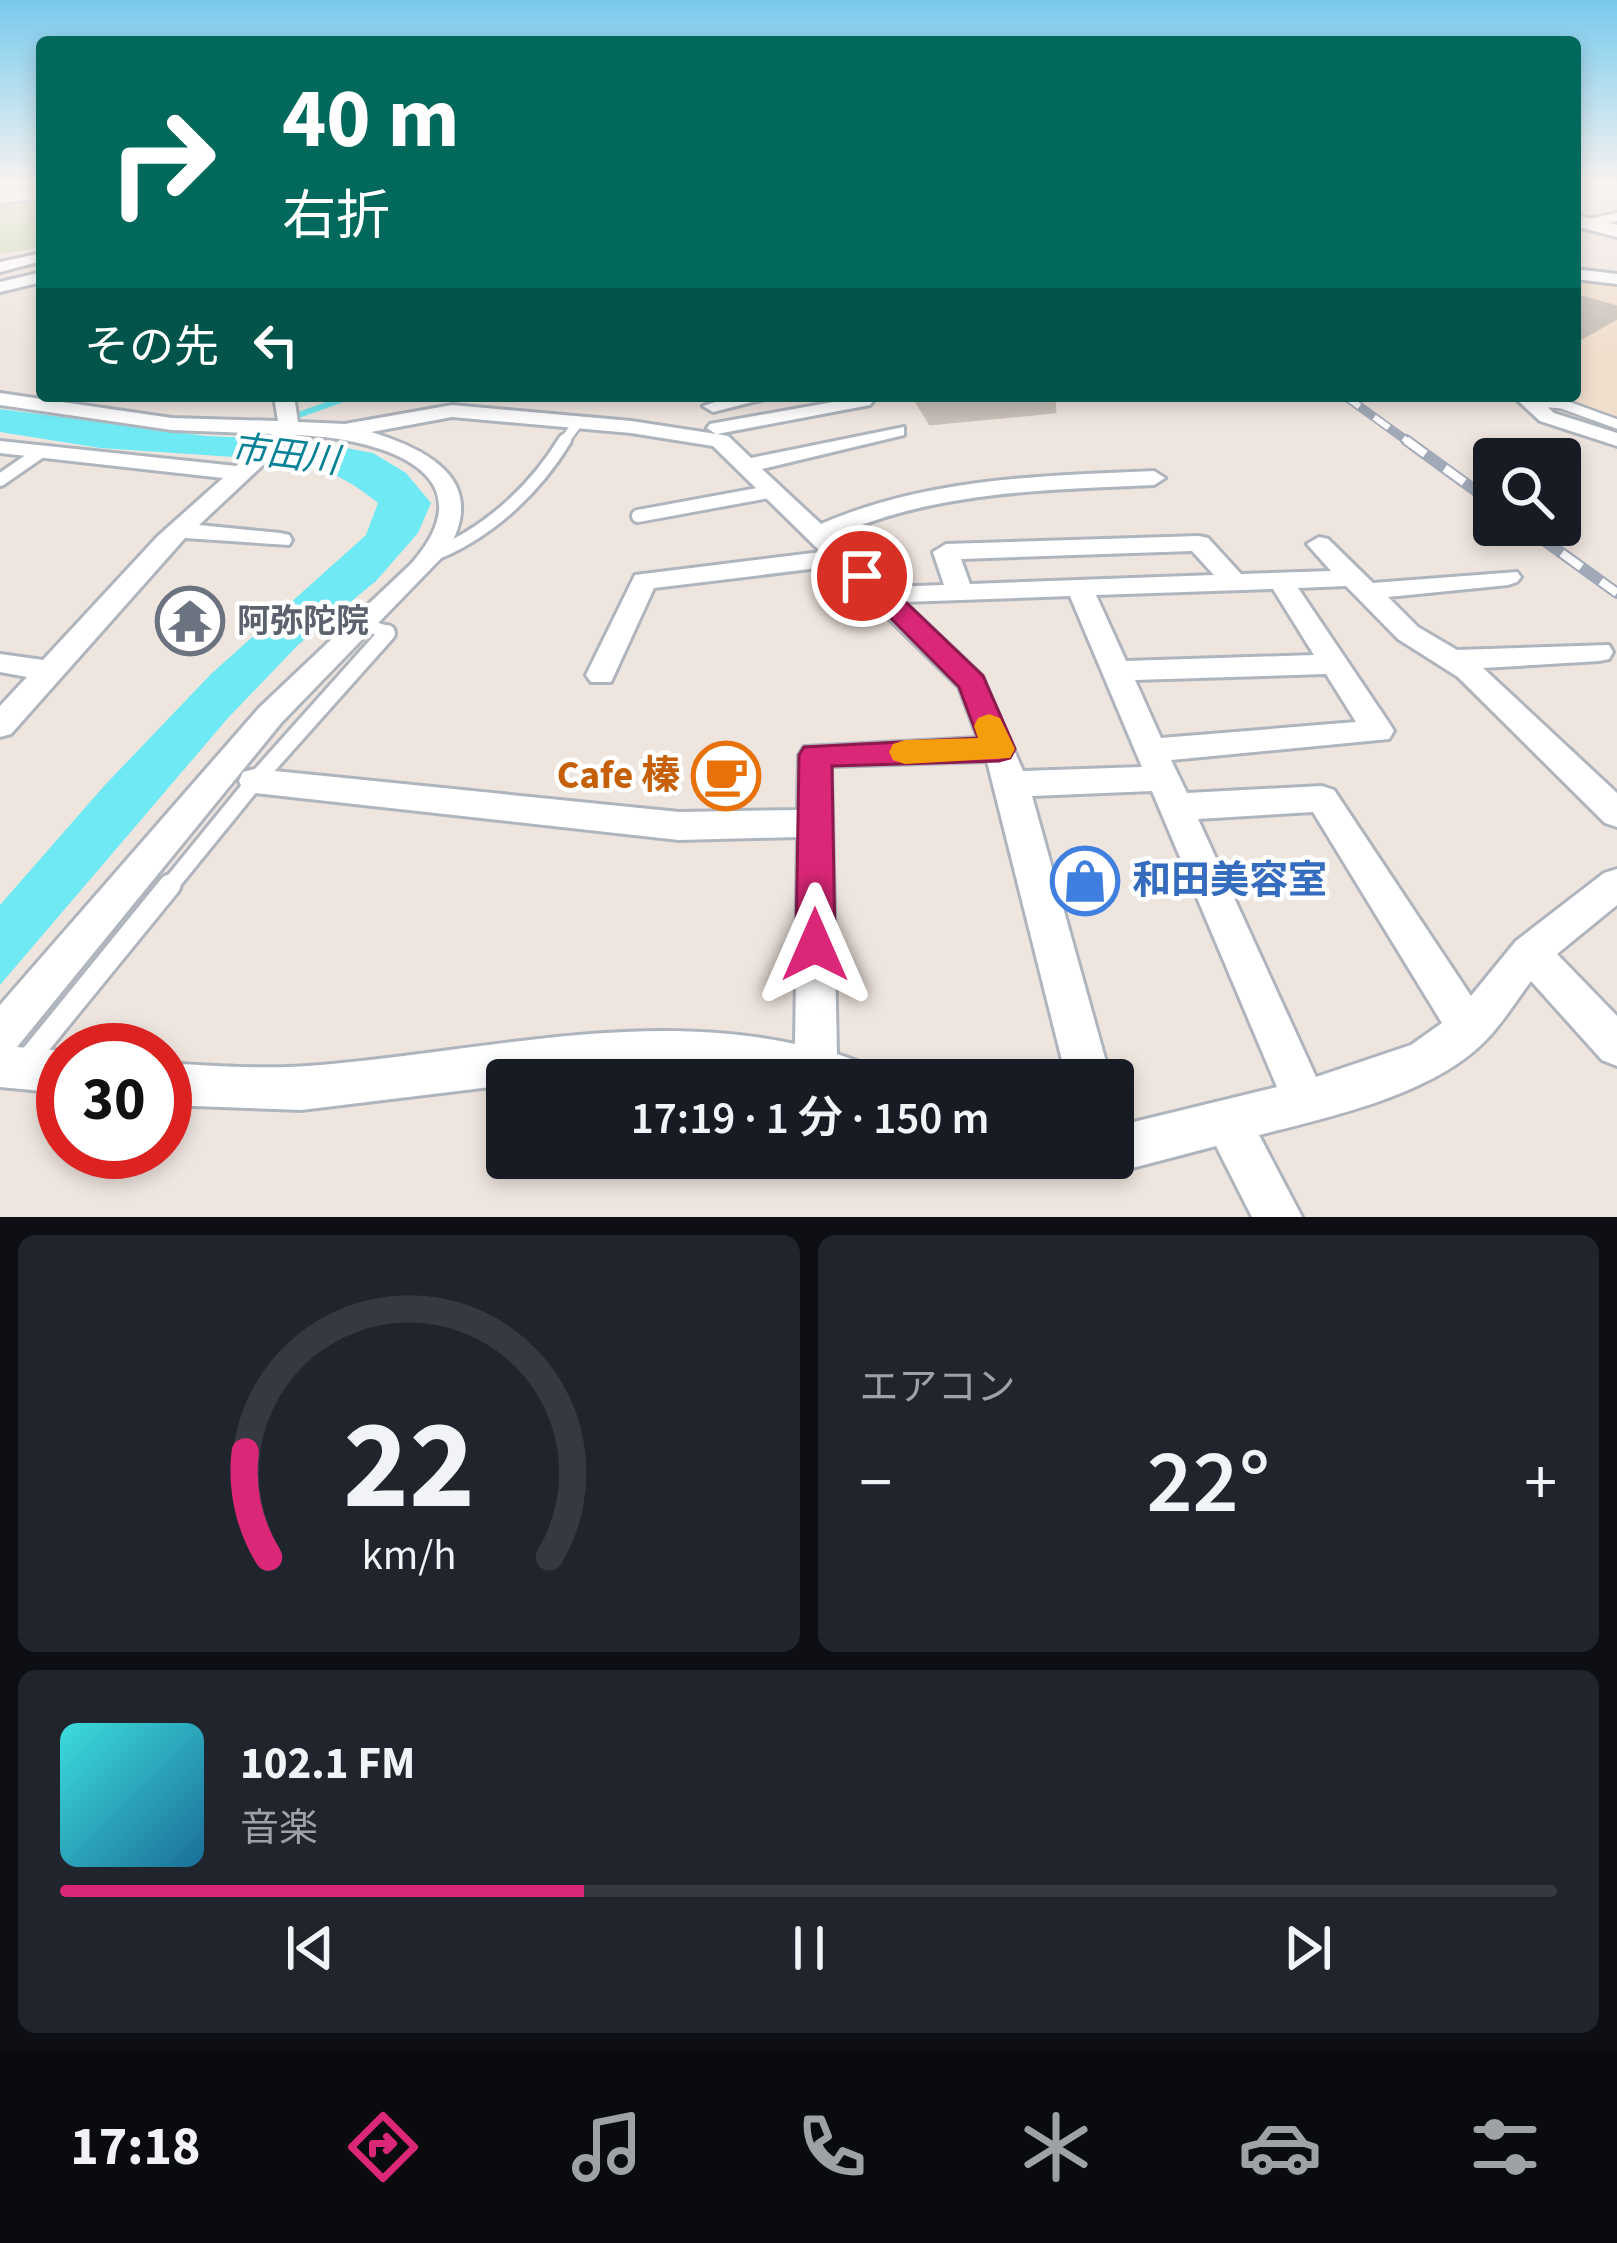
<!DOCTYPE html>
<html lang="ja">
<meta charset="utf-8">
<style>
:root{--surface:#171b24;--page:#20242c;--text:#f1f3f6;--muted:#9ea1a6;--line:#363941;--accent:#db2777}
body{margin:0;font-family:"Source Sans 3","Noto Sans JP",sans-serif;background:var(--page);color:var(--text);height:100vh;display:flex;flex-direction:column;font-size:45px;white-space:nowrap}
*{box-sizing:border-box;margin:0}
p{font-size:39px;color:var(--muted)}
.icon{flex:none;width:66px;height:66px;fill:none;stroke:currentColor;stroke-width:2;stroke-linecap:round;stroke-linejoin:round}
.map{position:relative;height:1217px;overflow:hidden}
.panel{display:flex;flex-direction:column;gap:18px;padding:18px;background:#0d0f14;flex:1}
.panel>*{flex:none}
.banner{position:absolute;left:36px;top:36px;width:1545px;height:366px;border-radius:12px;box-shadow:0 6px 18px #0003;background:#00695c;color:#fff;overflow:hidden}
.buttons{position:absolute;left:1473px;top:438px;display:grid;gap:24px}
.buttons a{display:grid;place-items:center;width:108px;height:108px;border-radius:12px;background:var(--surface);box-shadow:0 6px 18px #0003;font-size:60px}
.speed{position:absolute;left:36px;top:1023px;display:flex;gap:24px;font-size:60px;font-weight:700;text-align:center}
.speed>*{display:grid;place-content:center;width:156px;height:156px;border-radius:50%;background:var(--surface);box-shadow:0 6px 18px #0003;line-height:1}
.speed .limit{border:18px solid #d22;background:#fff;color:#111}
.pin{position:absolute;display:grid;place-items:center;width:102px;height:102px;color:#fff;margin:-51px;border:6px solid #fff;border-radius:50%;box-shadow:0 3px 12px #0007}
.me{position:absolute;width:132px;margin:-66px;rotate:0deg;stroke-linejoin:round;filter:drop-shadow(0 0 9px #0008)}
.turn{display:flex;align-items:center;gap:42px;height:252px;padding:0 48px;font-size:54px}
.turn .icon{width:156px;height:156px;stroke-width:2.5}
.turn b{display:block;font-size:84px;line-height:102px}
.then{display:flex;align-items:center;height:114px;padding:0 48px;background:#0003;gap:24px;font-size:45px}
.big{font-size:90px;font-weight:600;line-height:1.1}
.panel .card{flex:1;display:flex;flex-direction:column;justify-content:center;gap:18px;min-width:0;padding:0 42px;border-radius:18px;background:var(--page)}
.panel .dial{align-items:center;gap:0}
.dial svg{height:312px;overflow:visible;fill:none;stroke:var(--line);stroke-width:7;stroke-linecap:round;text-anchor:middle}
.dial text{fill:var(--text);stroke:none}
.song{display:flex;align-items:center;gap:36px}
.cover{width:144px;height:144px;border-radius:18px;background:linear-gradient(135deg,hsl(180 70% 55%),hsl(200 70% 35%))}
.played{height:12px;border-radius:6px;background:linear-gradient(90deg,var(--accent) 35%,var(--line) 35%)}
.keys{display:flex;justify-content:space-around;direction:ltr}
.heat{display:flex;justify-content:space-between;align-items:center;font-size:66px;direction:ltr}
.panel .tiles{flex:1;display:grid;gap:18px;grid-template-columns:1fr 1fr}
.card:last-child{grid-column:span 2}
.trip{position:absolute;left:486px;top:1059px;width:648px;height:120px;border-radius:12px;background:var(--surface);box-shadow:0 6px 18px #0003;font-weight:600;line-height:120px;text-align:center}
.tabs{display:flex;height:192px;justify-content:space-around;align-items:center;background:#090b0e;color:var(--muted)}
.tabs .icon{width:84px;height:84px}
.tabs .on{color:var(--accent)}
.tabs b{font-size:54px;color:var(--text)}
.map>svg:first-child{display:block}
</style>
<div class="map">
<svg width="1617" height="1217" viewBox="0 0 1617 1217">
<rect width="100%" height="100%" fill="#efe5df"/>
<polygon fill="#f1dfce" points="1575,277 1617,282 1617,433 1554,411 1532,396 1575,396"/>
<polygon fill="#ced9b5" points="42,193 42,247 0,254 0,199"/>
<path fill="#6feaf4" d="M0,409l206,27 98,4 69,13 33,20 25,30 -13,30 -42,48 -78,64 -70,73 -228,267v-80l104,-119 107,-112 155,-139 12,-32c-28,-23 -52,-35 -87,-42l-191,-13 -100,-16z"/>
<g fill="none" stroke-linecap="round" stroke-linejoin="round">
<polyline stroke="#6feaf4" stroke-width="6" points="290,418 352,396"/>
</g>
<g fill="#c8c0ba" stroke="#cbc1b8" stroke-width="3">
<polygon points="1575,295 1617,307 1617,318 1575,342"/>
<polygon points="913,396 1054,396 1055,412 930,424"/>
</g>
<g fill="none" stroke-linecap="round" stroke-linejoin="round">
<defs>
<g id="service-far3">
<polyline points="1528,401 1562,404 1617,424"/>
<polyline points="563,443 579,421"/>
</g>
<g id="service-far2">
<polyline points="0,480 39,453"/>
<polyline points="638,516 774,491"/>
<path d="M430,556c56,-21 104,-65 135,-116"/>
<polyline points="360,624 388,632 384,636"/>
</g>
<polyline id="service-far1" points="168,888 255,781 387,633"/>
<polyline id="service" points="25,1063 170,885"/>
<g id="minor">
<polygon points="1617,213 1617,221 1575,230 1575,222"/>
<polygon points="42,253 42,261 0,272 0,262"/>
<polygon points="1575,269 1617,274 1617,284 1575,279"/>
<polygon points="42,272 42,282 0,292 0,282"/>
<path d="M0,393l172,25 106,3 -4,-25h20l4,26 47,2 107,-19 179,16 85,13 -9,-6 3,-4 157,-28 6,5 -3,4 -153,29 11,2 23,22 153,-31v8l-142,34 59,55c106,-46 219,-48 333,-53l11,7 -11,7c-110,5 -218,6 -320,51l54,51 56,-2 -11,-33 13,-8 253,-8 9,2 33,36 90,-3 -24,-27 12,-7 9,2 45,44 144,-11 4,5 -4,5 -9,3 -120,12 30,30 39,23 152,-5 4,7 -4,7 -10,2 -116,7 134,125v34l-12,-4 -147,-146 -60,-38 -52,-53 -48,2 91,135 5,8 -5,8 -218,21 16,33 135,-7 12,4 137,206 45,-55 88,-68 13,-4v36l-60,49 60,62v50l-15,-6 -71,-79c-15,20 -29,43 -46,60 -53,54 -155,76 -226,94l43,82h-50l-36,-71 -103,27 -16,-7 -3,-8h19v-31l164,-40 -125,-296 -120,5 79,284h-44l-80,-319 -156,5 6,288 32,11 7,15h-112l-108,-8 -149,8v5l-206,25 -136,-5v-42c52,3 104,7 156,2 156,-13 318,-55 474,-21l3,-207 -119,3 -424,-47 -12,-3 -4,-9 4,-9 12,-3 424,43 119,-2 1,-55 5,-8 174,-9 -19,-51 -124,-121 -181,22 -43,94h-20l-5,-7 49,-100 186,-23 -108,-106 -82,-13 -179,-16 -81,15c62,19 118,51 75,121l-165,170 -264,324 46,4v42l-63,-6v-82l259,-297 153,-145c83,-96 -44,-126 -117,-128l-96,90 81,8 9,2 3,5 -3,5 -104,-7 -174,196 -11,3v-31l27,-29 -27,-5v-18l43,6 115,-124 65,-58 -223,-25v-12l236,25 36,-32 -100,-4 -172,-25zM1192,551l22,24 -244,9 -9,-25zM1273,589l41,66 -188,6 -30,-66zM1070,596l72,171 -119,4 -41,-95 -78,-74zM1326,674l30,48 -195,16 -26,-58zM1313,812l129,211 -31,22 -95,32 -118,-258z"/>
<polygon points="734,396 776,396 713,412 703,406"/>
<polygon points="1513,396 1535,396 1554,413 1617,433 1617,446 1540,421"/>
</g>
<polygon id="tertiary" points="1575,215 1617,225 1617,237 1575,226"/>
<polygon id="secondary" points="42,186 42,198 0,203 0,191"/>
</defs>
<use href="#service-far3" stroke="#afb5bd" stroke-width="14"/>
<use href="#service-far2" stroke="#afb5bd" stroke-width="18"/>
<use href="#service-far1" stroke="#afb5bd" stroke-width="22"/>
<use href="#service" stroke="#afb5bd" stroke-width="27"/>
<use href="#minor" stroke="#afb5bd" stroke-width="6"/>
<use href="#tertiary" stroke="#afb5bd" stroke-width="6"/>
<use href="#secondary" stroke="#afb5bd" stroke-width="6"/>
<use href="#service-far3" stroke="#fff" stroke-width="9"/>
<use href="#service-far2" stroke="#fff" stroke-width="12"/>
<use href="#service-far1" stroke="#fff" stroke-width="16"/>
<use href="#service" stroke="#fff" stroke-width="21"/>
<use href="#minor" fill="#fff" fill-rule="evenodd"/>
<use href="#tertiary" fill="#fff" fill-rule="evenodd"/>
<use href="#secondary" fill="#fff" fill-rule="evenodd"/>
<defs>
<polyline id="rail-far1" points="1345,396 1410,443"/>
<g id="rail">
<polyline points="1406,440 1494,504"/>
<polyline points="1523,525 1617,593"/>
</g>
</defs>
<use href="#rail-far1" stroke="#a1a9b8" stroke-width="9"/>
<use href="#rail" stroke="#a1a9b8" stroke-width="12"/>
<use href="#rail-far1" stroke="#fff" stroke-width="6" stroke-dasharray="18" stroke-linecap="butt"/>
<use href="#rail" stroke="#fff" stroke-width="8" stroke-dasharray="24" stroke-linecap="butt"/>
</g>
<linearGradient id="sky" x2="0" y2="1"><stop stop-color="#77caed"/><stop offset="0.52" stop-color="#f8f3f1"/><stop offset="1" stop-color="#f8f3f1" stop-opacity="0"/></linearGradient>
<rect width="1617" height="353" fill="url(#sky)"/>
<polygon fill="#db2777" stroke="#8e194d" stroke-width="3" points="862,568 872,570 983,676 1015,749 1010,758 999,761 832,766 835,945 829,957 815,962 802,957 796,945 799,755 804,747 978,738 959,687 849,576"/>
<polygon fill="#f59e0b" points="989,714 1000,718 1015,749 1010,758 905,764 893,760 889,752 893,744 905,740 978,738 974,726 978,718"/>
<defs>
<symbol id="temple-ring" viewBox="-11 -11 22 22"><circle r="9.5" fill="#fff" stroke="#6b7280" stroke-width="1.5"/><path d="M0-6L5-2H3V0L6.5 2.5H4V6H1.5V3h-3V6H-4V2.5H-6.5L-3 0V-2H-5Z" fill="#6b7280"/></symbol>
<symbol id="cafe-ring" viewBox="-11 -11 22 22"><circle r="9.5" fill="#fff" stroke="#e8710a" stroke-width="1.5"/><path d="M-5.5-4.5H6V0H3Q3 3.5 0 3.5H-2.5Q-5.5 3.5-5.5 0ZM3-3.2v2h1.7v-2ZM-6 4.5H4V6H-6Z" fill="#e8710a"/></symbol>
<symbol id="shop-ring" viewBox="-11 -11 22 22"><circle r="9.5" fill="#fff" stroke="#3f7fe0" stroke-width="1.5"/><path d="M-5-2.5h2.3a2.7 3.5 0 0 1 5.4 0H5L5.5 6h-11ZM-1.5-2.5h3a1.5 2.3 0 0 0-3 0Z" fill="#3f7fe0"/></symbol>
</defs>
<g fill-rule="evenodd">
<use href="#temple-ring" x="152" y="583" width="76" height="76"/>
<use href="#cafe-ring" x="688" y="738" width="76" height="76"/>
<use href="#shop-ring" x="1047" y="843" width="76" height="76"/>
</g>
<g text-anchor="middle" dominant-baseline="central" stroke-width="9" stroke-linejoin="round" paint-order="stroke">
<g font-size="33" font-weight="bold" fill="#5b616d" stroke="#fff" text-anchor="start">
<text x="237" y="621">阿弥陀院</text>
</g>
<g font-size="36" font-style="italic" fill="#098297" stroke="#fff">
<text transform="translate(285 455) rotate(7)">市田川</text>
</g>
<g font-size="39" font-weight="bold" fill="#c56008" stroke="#fff" text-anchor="end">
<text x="680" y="776">Cafe 榛</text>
</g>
<g font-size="39" font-weight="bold" fill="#366cbe" stroke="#fff" text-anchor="start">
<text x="1132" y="881">和田美容室</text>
</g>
</g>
</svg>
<div class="buttons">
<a><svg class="icon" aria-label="search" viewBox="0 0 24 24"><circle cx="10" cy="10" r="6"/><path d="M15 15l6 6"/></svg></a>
</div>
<div class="speed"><div class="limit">30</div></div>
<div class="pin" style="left:862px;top:576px;background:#d93025"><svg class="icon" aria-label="arrive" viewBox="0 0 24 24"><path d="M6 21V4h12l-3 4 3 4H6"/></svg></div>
<svg class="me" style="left:815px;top:945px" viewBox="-20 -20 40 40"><path d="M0-17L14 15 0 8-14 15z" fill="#db2777" stroke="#fff" stroke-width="4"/></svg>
<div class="trip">17:19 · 1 分 · 150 m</div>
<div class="banner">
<div class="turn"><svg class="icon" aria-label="right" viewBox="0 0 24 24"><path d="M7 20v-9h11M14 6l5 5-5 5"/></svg><div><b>40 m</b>右折</div></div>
<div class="then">その先<svg class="icon" aria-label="left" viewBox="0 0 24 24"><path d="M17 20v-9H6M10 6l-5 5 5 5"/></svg></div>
</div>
</div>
<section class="panel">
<div class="tiles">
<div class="card dial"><svg viewBox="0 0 100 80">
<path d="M14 69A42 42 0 1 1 86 69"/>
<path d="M14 69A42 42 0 0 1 8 42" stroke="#db2777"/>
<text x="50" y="56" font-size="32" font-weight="700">22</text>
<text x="50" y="72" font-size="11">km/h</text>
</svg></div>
<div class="card"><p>エアコン</p>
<div class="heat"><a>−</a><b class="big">22°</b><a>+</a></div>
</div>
<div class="card">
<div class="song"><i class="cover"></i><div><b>102.1 FM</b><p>音楽</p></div></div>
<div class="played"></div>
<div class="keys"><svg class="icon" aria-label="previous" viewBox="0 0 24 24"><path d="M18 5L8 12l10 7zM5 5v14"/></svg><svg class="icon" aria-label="pause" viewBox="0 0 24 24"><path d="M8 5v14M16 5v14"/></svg><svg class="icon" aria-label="next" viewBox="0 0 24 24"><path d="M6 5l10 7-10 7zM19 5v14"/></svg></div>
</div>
</div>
</section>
<nav class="tabs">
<b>17:18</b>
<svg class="icon on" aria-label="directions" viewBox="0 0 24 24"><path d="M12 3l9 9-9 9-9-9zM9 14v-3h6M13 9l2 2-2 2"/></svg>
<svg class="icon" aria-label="music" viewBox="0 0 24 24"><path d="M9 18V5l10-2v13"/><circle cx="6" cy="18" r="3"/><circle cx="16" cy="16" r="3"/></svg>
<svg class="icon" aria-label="phone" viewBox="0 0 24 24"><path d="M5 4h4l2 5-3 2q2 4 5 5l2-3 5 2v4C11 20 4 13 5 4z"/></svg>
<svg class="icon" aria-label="climate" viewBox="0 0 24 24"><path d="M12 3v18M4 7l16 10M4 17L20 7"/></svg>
<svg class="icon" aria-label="car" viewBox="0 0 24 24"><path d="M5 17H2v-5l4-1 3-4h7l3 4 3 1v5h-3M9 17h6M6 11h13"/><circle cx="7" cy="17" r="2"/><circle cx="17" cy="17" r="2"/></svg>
<svg class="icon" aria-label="filters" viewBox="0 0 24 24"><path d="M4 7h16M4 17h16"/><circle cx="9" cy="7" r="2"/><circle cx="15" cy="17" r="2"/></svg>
</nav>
